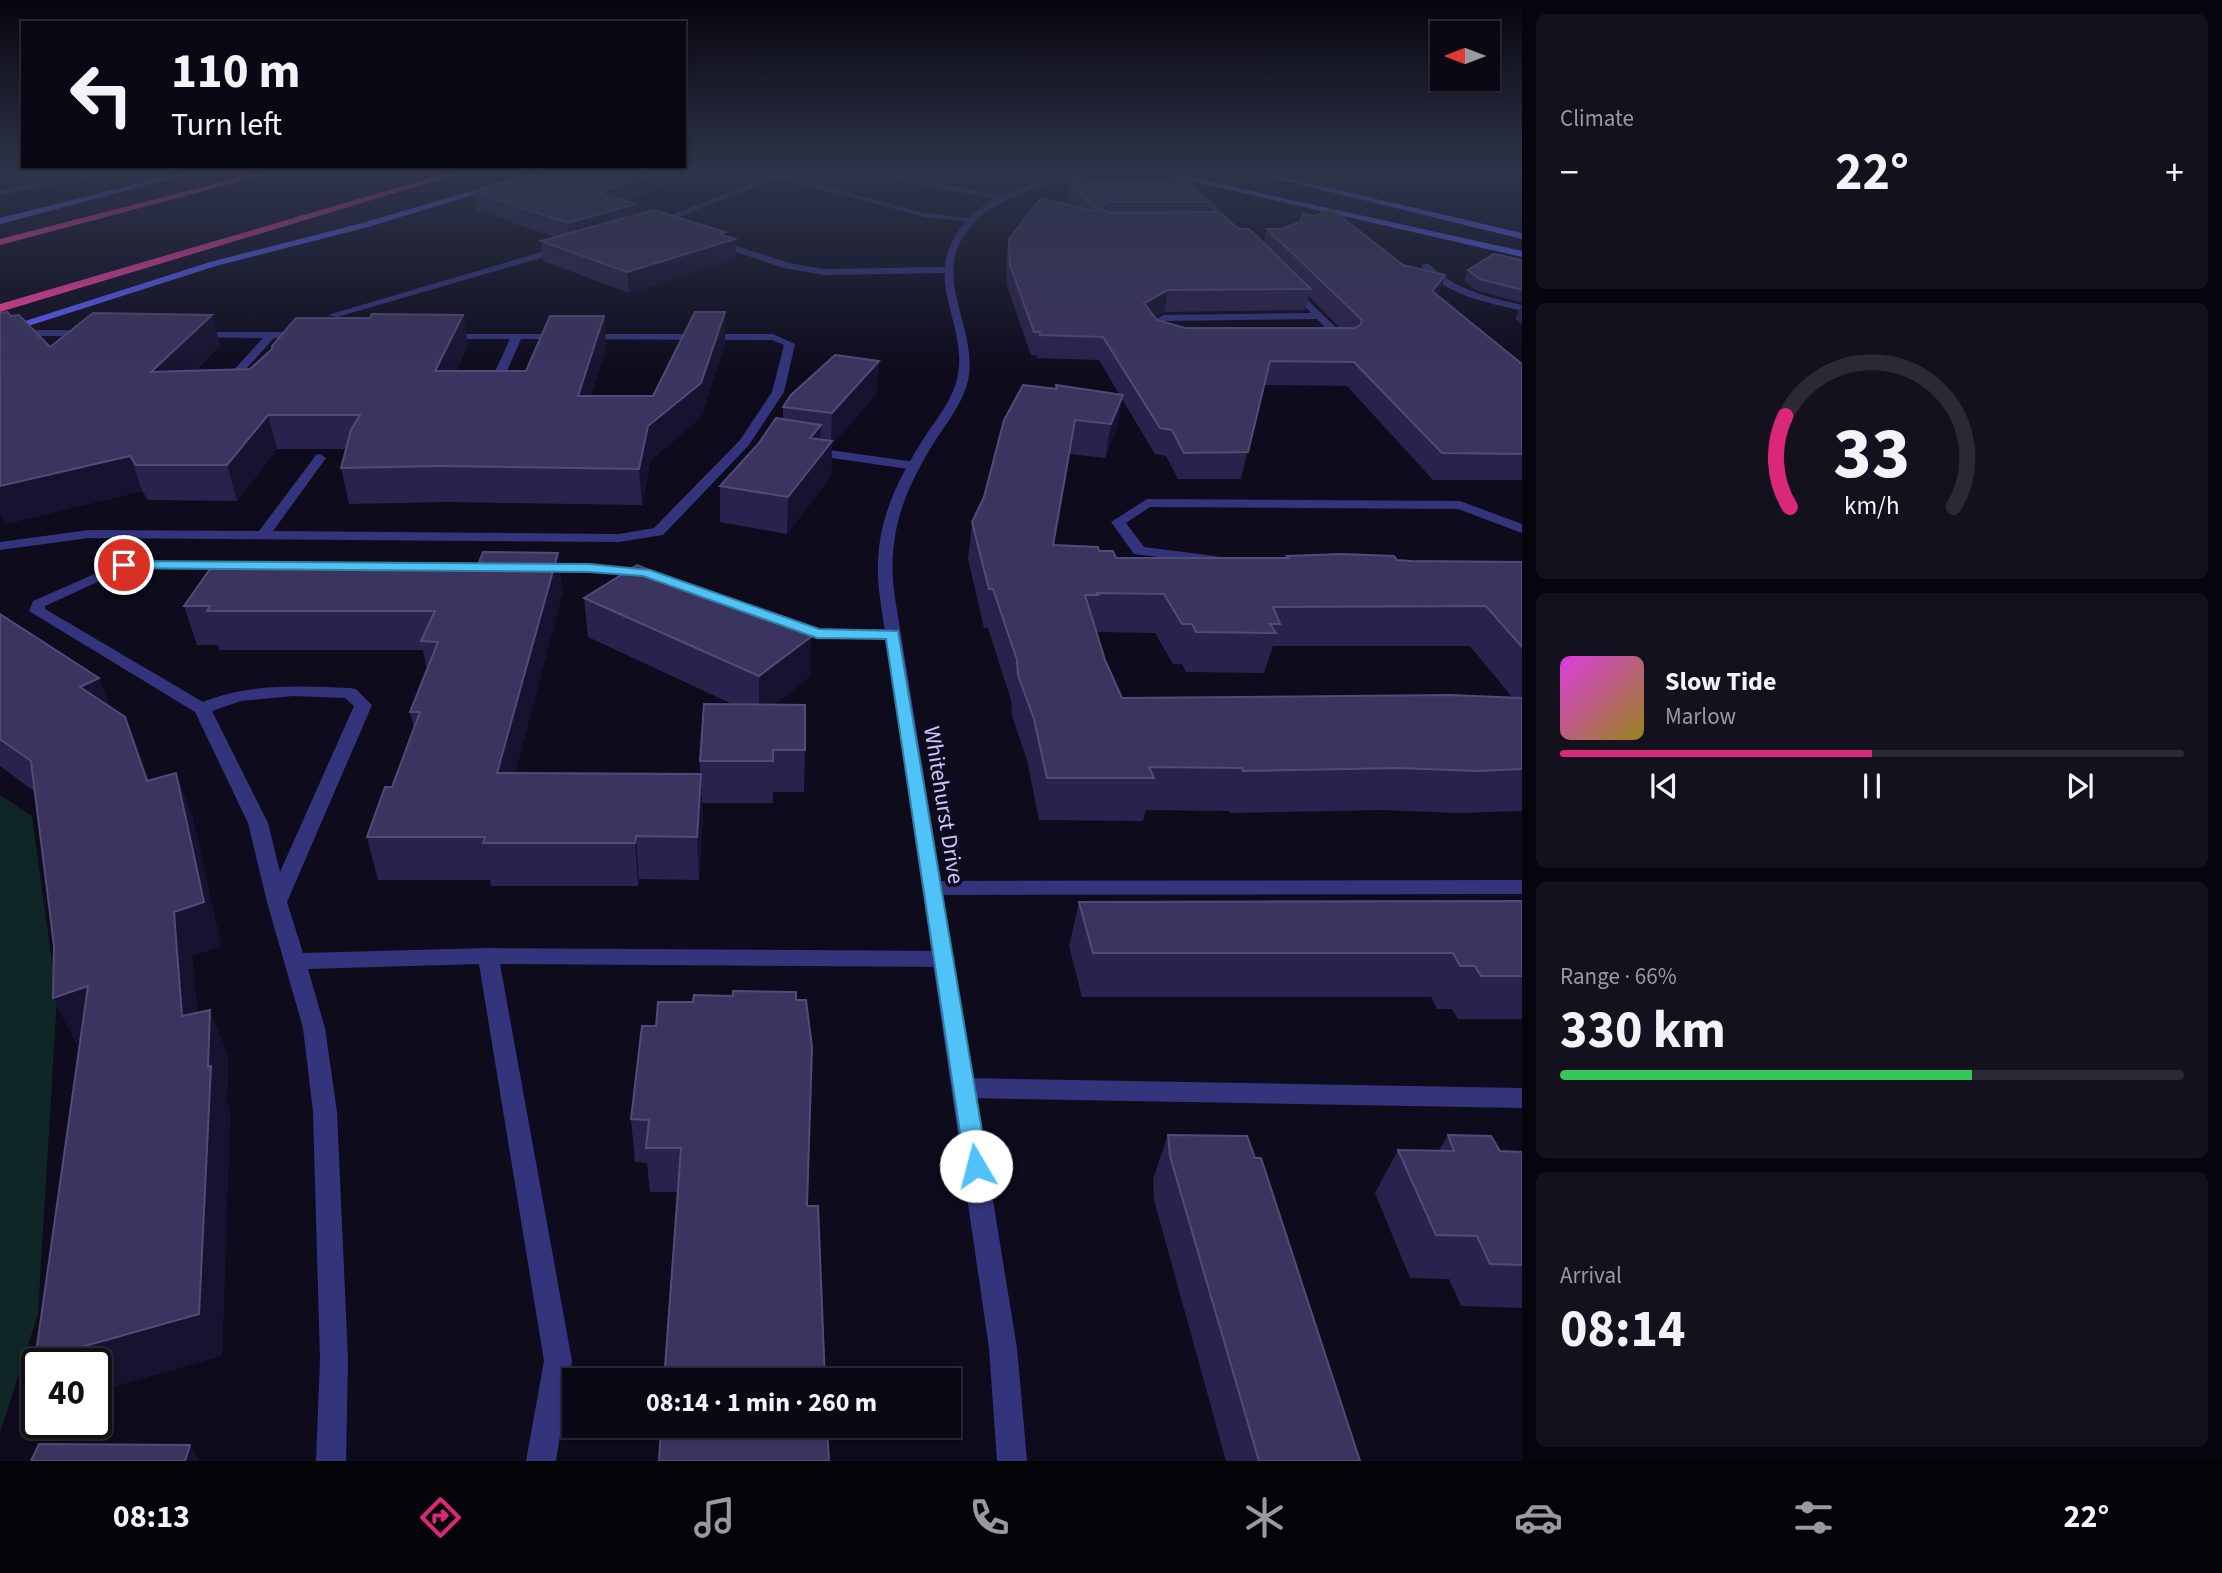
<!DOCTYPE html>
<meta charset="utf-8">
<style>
:root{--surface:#0a0815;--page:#13111e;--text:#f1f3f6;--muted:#999aa0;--line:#2a2934;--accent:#db2777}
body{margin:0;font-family:"Source Sans 3",sans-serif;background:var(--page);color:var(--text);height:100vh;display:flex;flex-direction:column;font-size:26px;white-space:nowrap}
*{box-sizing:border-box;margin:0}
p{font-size:23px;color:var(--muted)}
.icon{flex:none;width:38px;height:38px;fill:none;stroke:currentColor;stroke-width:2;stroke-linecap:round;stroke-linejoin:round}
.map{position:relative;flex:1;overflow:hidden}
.panel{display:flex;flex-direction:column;gap:14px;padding:14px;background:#06040c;width:700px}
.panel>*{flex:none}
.banner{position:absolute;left:21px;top:21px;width:665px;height:147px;border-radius:0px;box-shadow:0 2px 5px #0004,0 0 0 2px var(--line);background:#0a0815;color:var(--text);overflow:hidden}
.needle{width:46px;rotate:270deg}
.fabs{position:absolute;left:1430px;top:21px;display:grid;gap:14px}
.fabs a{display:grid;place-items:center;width:70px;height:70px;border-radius:0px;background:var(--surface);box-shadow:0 2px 5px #0004,0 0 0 2px var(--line);font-size:35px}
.speed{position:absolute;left:21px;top:1348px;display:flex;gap:14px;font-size:35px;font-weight:700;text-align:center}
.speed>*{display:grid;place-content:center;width:91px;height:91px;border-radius:50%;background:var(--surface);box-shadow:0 2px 5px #0004,0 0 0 2px var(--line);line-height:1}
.speed .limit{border:4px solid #111;border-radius:10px;background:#fff;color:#111}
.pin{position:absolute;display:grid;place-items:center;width:60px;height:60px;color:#fff;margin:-30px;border:4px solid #fff;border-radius:50%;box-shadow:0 2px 7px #0007}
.me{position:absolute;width:77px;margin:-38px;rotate:352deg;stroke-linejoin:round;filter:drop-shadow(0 0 5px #0008)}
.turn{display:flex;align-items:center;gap:24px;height:147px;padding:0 35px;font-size:32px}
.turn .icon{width:91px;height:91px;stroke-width:2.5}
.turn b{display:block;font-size:49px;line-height:60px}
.big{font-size:52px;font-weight:700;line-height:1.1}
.panel .widget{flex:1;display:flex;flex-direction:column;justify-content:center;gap:10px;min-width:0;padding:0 24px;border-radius:10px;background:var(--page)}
.panel .dial{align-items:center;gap:0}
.dial svg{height:182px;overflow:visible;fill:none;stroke:var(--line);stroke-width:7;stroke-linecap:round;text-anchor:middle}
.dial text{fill:var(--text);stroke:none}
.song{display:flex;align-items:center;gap:21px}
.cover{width:84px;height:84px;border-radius:10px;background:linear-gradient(135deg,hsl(300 70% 55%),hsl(50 70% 35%))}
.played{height:7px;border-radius:4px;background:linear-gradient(90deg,var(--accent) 50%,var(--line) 50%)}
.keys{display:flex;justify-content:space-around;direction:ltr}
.heat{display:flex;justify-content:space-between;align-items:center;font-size:38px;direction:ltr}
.charge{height:10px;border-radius:5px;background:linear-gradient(90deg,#34c759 66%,var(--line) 0)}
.trip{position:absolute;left:562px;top:1368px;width:399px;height:70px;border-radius:0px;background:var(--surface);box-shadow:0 2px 5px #0004,0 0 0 2px var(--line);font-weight:700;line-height:70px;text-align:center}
.tabs{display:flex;height:112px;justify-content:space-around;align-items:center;background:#040308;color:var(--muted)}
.tabs .icon{width:49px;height:49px}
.tabs .active{color:var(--accent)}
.tabs b{font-size:32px;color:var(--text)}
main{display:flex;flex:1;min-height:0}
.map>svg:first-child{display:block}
</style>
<main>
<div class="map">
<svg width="1522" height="1461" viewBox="0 0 1522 1461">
<rect width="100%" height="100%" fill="#0d0b1c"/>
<polygon fill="#0e2625" points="0,795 32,816 57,998 38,1314 0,1433"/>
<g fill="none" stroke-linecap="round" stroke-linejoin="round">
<g fill="#34347d" fill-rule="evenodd">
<polygon points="113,171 128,171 0,195 0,191 15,187"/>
<polygon points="783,171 794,171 785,176 925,213 977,219 973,222 925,217 778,178 656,226 649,224"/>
<polygon points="897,175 1005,197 1009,199 1005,201 894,179"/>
<polygon points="1185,193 1205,195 1237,227 1237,231 1231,231 1200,199 1185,197"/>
<polygon points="715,239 789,263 824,269 946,267 951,270 946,273 824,275 784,268 712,244 712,240"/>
<polygon points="565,245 569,248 568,250 337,317 328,315"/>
<polygon points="1290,283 1351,342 1351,346 1343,346 1317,319 1166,321 1154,327 1159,333 1154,336 1142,326 1164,315 1311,313 1287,288 1287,284"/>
<polygon points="22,330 89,330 94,333 89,336 22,336 0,342 0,336"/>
<polygon points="190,332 303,332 308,335 303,338 274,338 228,389 224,390 218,387 220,385 263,338 194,337 190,336"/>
<polygon points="439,334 773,334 795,344 784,392 749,445 663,535 619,542 89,538 0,550 0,542 89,530 259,531 316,455 320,454 326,458 273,531 619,534 654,528 740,440 772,392 784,345 772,340 521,339 498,391 492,394 486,391 510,339 443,339 439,338"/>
<polygon points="808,447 915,462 921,466 915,470 804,454 802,451"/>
<polygon points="1147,499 1460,501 1522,524 1522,533 1458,509 1150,507 1126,523 1144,547 1222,557 1224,560 1222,563 1217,564 1134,554 1111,522"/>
<path d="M124,561l109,1 7,4 -7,4 -107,-1 -81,37v3l158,93c48,-19 97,-16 147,-14l6,1 16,16 -85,197 16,51 185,-5 456,3 8,2 3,6 -3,6 -8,2 -444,-3 72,397 -16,100h-30l18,-100 -65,-397 -171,5 17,59 12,84 11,247 -2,102h-30l4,-102 -7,-247 -10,-84 -36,-126 -19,-79 -53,-111 -166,-101 4,-10zM293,696l52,2 9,8 -74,166 -12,-49 -56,-112 29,-10z"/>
<polygon points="538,563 589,563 649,570 656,574 649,578 589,571 533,570 531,567 533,564"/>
<polygon points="712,591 819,629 893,629 901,634 893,639 817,639 707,599 704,596 707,593"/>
<polygon points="1522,880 1522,894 932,895 925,893 922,888 925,883 932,881"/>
<polygon points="965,1078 1522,1088 1522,1108 965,1098 957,1095 953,1088 957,1081"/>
</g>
<path fill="#34347d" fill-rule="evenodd" d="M1423,264h6c26,26 59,33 93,41v6c-36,-9 -75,-15 -101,-45z"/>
<path fill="#34347d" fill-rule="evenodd" d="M1091,171h15c-12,6 -28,7 -41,10 -35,8 -76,20 -98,50 -36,47 12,98 1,150 -5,21 -21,42 -33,60 -32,51 -49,96 -40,157l122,750 10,113h-30l-8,-113 -109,-750c-9,-63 11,-108 44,-160 11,-17 26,-35 32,-55 16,-55 -35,-99 3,-153 28,-41 87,-50 132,-59z"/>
<g fill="#5d5fff" fill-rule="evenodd">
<polygon points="187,171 200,171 0,224 0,218"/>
<polygon points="539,171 551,171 368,227 216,266 0,335 0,329 210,262 362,223"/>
<polygon points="1147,171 1161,171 1522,251 1522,257"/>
<polygon points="1244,171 1257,171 1522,233 1522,239"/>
</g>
<g fill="#ff41a3" fill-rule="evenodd">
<polygon points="265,171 280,171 0,245 0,239"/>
<polygon points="454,171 468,171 0,312 0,304"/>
</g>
</g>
<g fill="#29224c" fill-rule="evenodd">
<polygon points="555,171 709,171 626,201 636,204 637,214 725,232 725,236 736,259 629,293 543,261 541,241 555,237 476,210 474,192"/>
<polygon points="796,171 836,171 816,177"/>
<path d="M1070,181l138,21 -2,10 33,17 24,14 4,-14 178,46 -7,21 84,68v116h-89l-86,-94 -83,-1 -23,94h-63l-12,-23 -11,-2 -33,-55 -5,29 -12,30 -35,-4 -16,91 45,6 17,7h171v-2l124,5 111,1v249l-64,2 -77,-3 -151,3 -1,-2 -83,-1 -3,11 -104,-1 -12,-60 -15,-44 -1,-16 -23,-72h-4l-16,-69 4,-37 83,-133 1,-4 63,9 -20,-34 -62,-2 -1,-3h-5l-24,-69 -1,-26 3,-21 64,-34 -6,-6zM1309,296l31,32h-155l-28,-8 -2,-3 9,-5 141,-2zM1097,632l58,1 18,31h9l4,8 78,1 9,-27h197l42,51 -390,1 -17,-38z"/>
<polygon points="1522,260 1522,303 1476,290 1464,281 1468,270"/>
<polygon points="1520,308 1522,308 1522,324 1515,319"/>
<polygon points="0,313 11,316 50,347 220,345 195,371 250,369 370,318 463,315 468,346 456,371 526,371 604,316 606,347 591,396 653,396 725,342 702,416 650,461 642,505 445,502 349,504 341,468 346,449 277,449 237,501 148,500 142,491 5,524 0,513"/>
<polygon points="877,393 832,445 831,476 787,534 720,522 720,486 783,419 783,407"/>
<polygon points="563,591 515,773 700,774 700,761 732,704 588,637 584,598 810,676 775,704 805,750 804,792 773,792 773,803 702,803 703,816 699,880 639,879 638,886 491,886 490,880 378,880 367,837 392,787 414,728 410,712 427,670 423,650 219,650 218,645 197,645 184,606"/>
<polygon points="0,614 111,707 141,758 149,780 192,815 221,946 192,956 197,1013 228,1054 227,1102 230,1110 222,1356 96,1363 37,1363 35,1360 81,1040 76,1042 53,998 54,946 35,792 0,766"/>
<polygon points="1522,901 1522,1019 1458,1019 1452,1009 1437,1009 1431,997 1082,997 1069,946 1079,902"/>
<polygon points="642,1026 807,1206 825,1381 678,1192 650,1192 647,1163 635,1162 631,1119"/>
<polygon points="1168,1135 1360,1461 1226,1461 1154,1200 1153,1179"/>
<polygon points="1448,1135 1500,1151 1522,1152 1522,1308 1461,1306 1449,1279 1410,1278 1375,1193 1398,1150 1439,1150"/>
</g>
<g fill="#171230">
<polygon points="12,171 70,171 0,182 0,173"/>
<polygon points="661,171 709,171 600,210 599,193"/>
<polygon points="816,171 836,171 816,177"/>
<polygon points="1108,202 1105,221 1101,208"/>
<polygon points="636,204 638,222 570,242 568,223"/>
<polygon points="725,232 725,242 735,239 736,259 629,293 627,272"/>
<polygon points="1445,275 1438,297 1432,291"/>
<polygon points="1168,290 1164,312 1139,325 1144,303"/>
<polygon points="725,312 725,342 702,416 650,461 642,505 639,469 648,426"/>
<polygon points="212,315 220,345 161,404 151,372"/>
<polygon points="463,315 468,346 440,403 435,371"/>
<polygon points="604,316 606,347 581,429 578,396"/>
<polygon points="879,361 877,393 832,445 831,476 787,534 788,497 810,438 821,425 820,456 831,444 832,413"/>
<polygon points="1123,395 1117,428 1105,458 1111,424"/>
<polygon points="268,415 277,449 237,501 227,465"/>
<polygon points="130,456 142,491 5,524 0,513 0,486"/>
<polygon points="558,553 563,591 504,815 497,773"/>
<polygon points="812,636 810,676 759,717 759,676"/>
<polygon points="99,678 115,718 80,687"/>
<polygon points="125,717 141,758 164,823 147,781"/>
<polygon points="176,773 192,815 221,946 192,956 201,1060 182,1016 174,912"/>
<polygon points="701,774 703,816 699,880 697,837"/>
<polygon points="636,836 639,879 638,886 635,843"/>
<polygon points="88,986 110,1030 76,1042 53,998"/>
<polygon points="210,1010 228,1054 227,1102 230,1110 222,1356 96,1392 96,1363 37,1363 35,1360 208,1067"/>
<polygon points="190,1445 200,1461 185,1461"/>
</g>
<g fill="#3b345f" stroke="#514b78" stroke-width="2">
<polygon points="555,171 661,171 599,193 636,204 568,223 474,192"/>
<polygon points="1070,181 1188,182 1208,202 1108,202 1101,208 1108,213 1218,212 1239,229 1249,229 1311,289 1168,290 1144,303 1157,320 1185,328 1355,328 1361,324 1362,320 1267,229 1282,229 1300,222 1303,214 1315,216 1331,209 1403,265 1445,275 1432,291 1522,364 1522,454 1442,453 1354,362 1270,361 1248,452 1184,453 1172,430 1160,428 1103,337 1040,335 1040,332 1034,332 1010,265 1009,239 1041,198 1099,212"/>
<polygon points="654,210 725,232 719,234 735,239 627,272 541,241"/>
<polygon points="1494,254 1522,260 1522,290 1480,279 1468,270"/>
<polygon points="7,312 11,316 19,315 50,347 93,313 212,315 151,372 250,369 272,349 272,346 296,318 370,318 372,314 463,315 435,371 526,371 550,316 604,316 578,396 653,396 695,312 725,312 701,383 648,426 639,469 439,466 341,468 351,430 360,415 268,415 227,465 136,465 130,456 0,486 0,313"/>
<polygon points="835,355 879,361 832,413 783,407 791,395"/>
<polygon points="1023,385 1057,389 1056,385 1123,395 1111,424 1075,420 1053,545 1098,547 1099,551 1113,551 1116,558 1289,558 1287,556 1342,554 1394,556 1397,560 1411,561 1522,562 1522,647 1486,606 1273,607 1280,624 1270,624 1276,633 1196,632 1192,624 1182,624 1164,594 1097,593 1098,595 1085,595 1105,660 1122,698 1450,695 1522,698 1522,769 1478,771 1398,768 1243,771 1242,768 1149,767 1154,778 1047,778 1034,719 1018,675 1017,660 993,589 989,589 972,522 984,497 1004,420"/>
<polygon points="776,418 821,425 810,438 832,441 788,497 720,486 759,443"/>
<polygon points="483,552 558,553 497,773 701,774 697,837 636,836 635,843 483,843 485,837 367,837 385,787 392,787 420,712 410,712 438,642 421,641 435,611 207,611 210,606 184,606 213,565 478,565"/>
<polygon points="637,565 812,636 759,676 584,598"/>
<polygon points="0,614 99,678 80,687 125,717 147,781 176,773 204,902 174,912 182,1016 210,1010 208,1067 211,1066 199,1314 35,1360 88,986 53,998 54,946 31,761 0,739"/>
<polygon points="704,704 805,705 805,750 773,750 773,761 700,761"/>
<polygon points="1522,901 1522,976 1481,976 1475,966 1460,966 1453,953 1093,953 1079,902"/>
<polygon points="733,991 796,992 796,1000 806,1000 812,1047 807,1206 818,1206 825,1381 664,1381 681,1148 646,1148 649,1120 631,1119 642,1026 656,1026 658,1002 693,1002 694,995 733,996"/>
<polygon points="1168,1135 1247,1136 1255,1158 1261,1158 1360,1461 1259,1461 1170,1156"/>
<polygon points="1448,1135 1491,1136 1500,1151 1522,1152 1522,1265 1490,1264 1477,1236 1436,1235 1398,1150 1454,1151"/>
<polygon points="661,1426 827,1426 829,1461 659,1461"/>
<polygon points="39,1444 190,1445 185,1461 31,1461"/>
</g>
<linearGradient id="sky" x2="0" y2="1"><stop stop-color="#07060f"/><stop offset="0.46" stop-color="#2f344b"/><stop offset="1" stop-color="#2f344b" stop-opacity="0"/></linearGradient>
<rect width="1522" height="375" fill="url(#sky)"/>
<polygon fill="#4fc3f7" stroke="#337fa1" stroke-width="2" points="124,561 589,564 650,570 819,629 898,631 988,1166 984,1173 976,1176 968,1173 965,1166 886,639 817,638 643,576 589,572 119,568 117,565"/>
<g text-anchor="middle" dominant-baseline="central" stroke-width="7" stroke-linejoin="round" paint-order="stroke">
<g font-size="23" fill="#cbc6ff" stroke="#0d0b1c">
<text transform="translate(944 805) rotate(81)">Whitehurst Drive</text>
</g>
</g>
</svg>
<div class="fabs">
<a><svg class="needle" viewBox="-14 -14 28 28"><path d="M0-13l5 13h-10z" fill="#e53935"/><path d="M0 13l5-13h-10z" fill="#999aa0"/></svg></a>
</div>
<div class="speed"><div class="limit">40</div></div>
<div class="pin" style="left:124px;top:565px;background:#d93025"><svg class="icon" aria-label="arrive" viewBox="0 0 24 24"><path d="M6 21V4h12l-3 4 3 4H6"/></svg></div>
<svg class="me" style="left:976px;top:1166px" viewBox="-20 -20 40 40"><circle r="19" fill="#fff"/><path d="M0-13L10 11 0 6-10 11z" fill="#4fc3f7"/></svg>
<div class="trip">08:14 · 1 min · 260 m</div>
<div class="banner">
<div class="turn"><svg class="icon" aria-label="left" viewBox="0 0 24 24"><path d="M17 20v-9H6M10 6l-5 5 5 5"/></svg><div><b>110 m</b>Turn left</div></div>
</div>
</div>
<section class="panel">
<div class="widget"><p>Climate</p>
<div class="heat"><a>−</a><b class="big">22°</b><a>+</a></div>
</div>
<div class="widget dial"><svg viewBox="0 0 100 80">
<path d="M14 69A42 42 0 1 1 86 69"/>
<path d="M14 69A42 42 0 0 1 12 29" stroke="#db2777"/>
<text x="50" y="56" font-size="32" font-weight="700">33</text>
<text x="50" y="72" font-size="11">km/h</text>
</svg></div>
<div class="widget">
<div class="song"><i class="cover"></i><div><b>Slow Tide</b><p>Marlow</p></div></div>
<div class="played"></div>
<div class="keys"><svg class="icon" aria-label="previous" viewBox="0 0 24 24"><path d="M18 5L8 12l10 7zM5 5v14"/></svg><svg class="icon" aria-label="pause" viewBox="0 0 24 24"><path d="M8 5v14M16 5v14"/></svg><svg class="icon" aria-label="next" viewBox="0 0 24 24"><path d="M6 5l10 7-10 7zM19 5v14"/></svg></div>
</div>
<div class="widget"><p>Range · 66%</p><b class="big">330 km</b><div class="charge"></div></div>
<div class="widget"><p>Arrival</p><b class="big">08:14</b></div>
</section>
</main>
<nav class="tabs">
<b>08:13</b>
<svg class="icon active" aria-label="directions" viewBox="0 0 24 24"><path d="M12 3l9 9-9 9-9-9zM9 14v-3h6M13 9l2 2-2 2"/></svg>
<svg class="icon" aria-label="music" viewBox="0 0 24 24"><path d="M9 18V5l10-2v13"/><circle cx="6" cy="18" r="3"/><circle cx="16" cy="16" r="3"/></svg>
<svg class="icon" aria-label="phone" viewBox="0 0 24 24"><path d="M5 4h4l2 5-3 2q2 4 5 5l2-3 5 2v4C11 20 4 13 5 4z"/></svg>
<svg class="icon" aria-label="climate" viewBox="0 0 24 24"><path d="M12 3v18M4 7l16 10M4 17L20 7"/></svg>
<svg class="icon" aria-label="car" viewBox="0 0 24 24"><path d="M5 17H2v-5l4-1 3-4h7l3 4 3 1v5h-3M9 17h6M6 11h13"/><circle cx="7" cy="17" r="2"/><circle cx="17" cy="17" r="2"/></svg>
<svg class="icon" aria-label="filters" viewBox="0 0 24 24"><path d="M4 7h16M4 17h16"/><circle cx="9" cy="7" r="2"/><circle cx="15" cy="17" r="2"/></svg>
<b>22°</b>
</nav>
